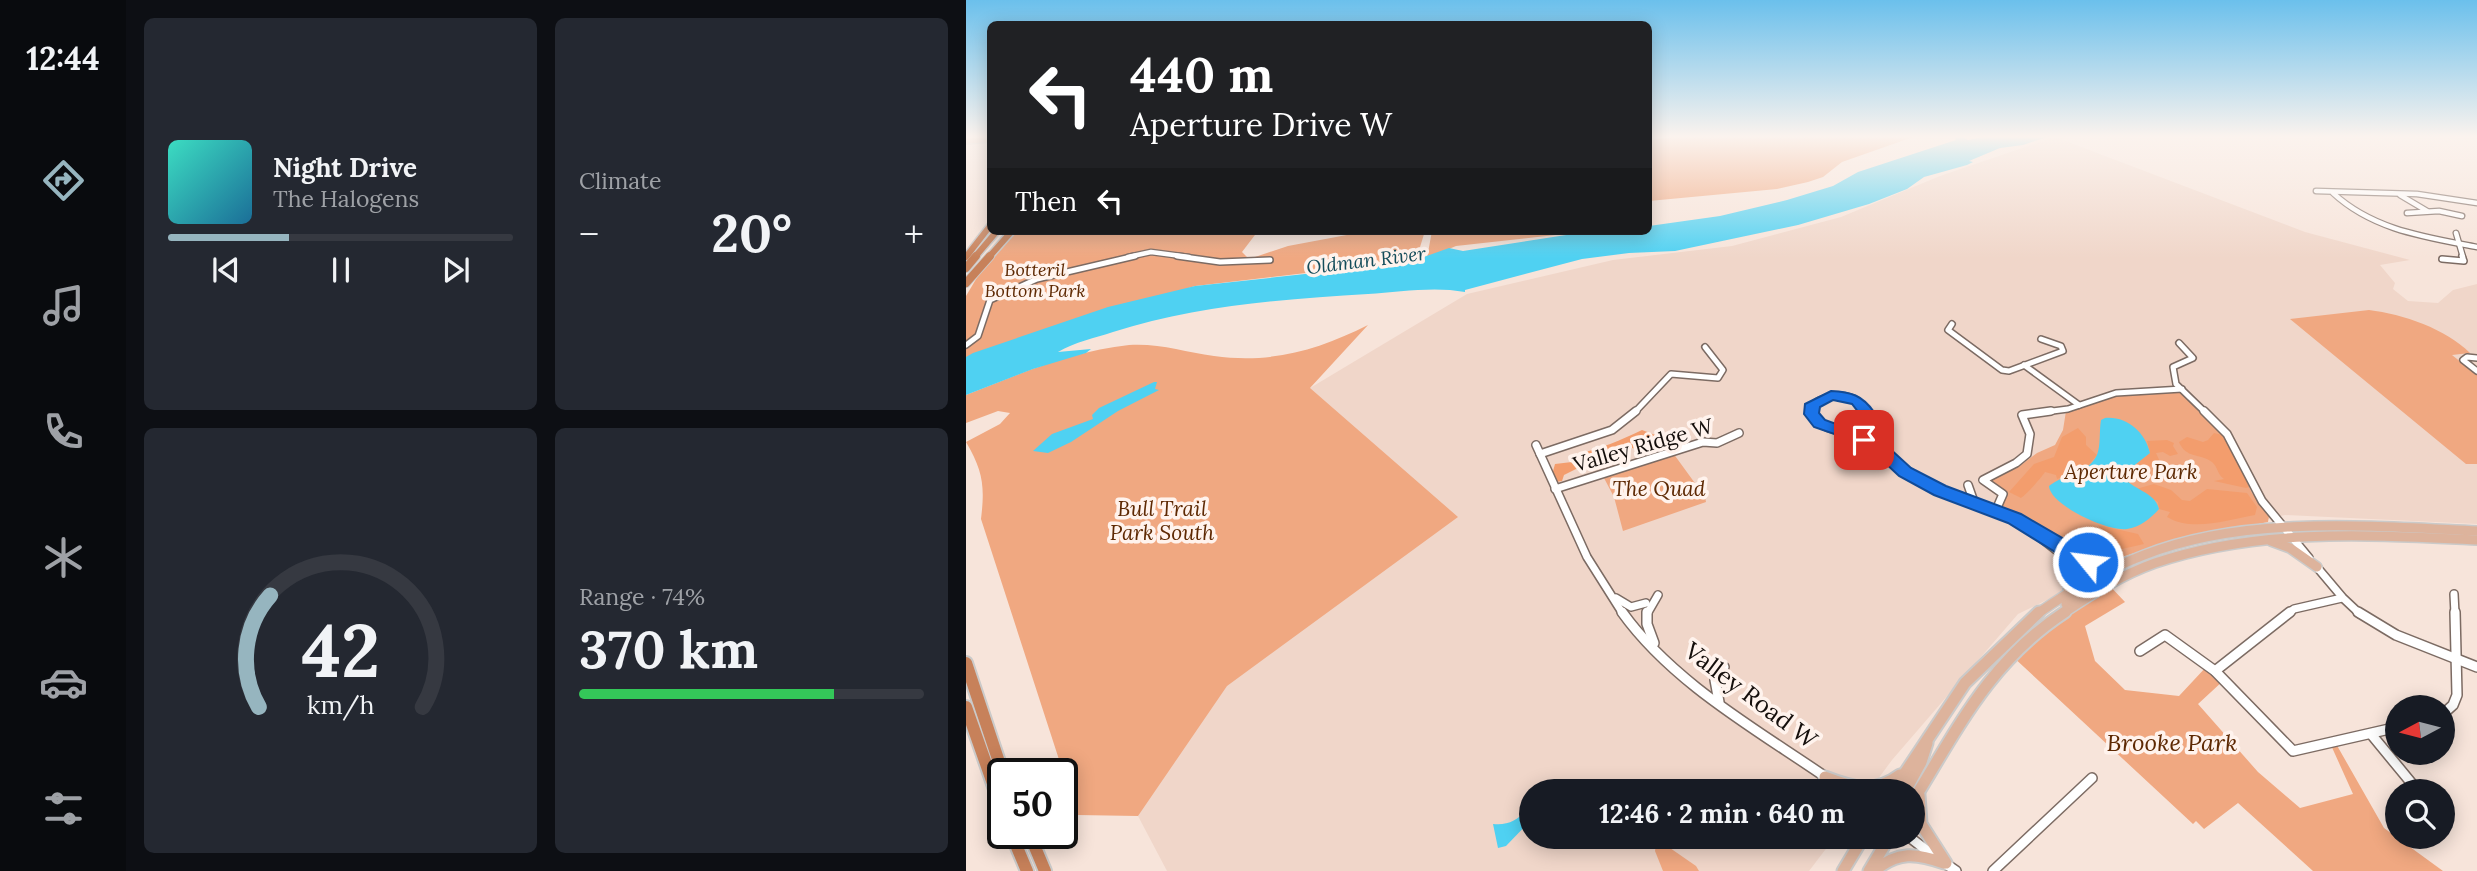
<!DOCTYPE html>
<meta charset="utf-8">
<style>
:root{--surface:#171b24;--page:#242831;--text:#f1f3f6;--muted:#9ea1a6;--line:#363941;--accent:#96b5bf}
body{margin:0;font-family:Lora,serif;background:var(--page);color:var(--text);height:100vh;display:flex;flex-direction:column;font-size:26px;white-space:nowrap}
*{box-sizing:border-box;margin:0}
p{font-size:23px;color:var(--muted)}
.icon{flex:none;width:38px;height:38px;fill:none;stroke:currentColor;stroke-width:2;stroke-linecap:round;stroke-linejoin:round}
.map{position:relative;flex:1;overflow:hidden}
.details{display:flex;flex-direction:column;gap:18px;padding:18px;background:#0d0f14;width:840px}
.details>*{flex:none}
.top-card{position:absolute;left:21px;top:21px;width:665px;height:214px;border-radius:10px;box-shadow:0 4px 18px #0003;background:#202124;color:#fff;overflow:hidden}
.needle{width:46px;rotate:263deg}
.fabs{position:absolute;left:1419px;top:695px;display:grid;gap:14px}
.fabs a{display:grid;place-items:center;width:70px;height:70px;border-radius:50%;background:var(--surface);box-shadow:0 4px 18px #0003;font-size:35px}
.speed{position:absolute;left:21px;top:758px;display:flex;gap:14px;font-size:35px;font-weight:700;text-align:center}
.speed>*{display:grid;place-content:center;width:91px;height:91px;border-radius:50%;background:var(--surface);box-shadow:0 4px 18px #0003;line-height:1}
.speed .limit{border:4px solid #111;border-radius:10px;background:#fff;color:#111}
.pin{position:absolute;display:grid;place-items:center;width:60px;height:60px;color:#fff;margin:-30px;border-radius:14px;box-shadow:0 4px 10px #0006}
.me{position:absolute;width:77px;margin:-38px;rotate:299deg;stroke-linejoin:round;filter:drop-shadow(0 0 5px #0008)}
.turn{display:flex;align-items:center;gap:24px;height:147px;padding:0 28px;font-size:32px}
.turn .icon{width:91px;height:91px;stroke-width:2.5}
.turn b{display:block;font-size:49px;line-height:60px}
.then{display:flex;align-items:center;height:66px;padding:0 28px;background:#0003;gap:14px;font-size:26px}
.big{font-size:52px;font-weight:800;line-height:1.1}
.details .card{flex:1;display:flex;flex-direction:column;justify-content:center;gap:10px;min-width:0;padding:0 24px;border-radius:10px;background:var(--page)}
.details .dial{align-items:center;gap:0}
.dial svg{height:182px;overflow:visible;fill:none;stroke:var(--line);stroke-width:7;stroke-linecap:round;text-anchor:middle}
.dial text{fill:var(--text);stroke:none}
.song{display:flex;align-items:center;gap:21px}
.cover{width:84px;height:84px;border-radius:10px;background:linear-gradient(135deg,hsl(170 70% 55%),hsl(200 70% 35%))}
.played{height:7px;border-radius:4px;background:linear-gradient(90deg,var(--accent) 35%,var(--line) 35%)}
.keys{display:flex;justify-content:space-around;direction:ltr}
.heat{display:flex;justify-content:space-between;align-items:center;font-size:38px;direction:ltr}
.charge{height:10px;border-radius:5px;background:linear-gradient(90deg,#34c759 74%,var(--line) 0)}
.details .tiles{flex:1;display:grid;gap:18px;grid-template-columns:repeat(2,1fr)}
.trip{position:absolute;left:553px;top:779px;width:406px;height:70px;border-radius:35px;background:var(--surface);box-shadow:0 4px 18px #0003;font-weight:800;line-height:70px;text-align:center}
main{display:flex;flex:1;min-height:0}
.tab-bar{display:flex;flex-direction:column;width:126px;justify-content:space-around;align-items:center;background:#090b0e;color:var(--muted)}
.tab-bar .icon{width:49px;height:49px}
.tab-bar .on{color:var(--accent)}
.tab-bar b{font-size:32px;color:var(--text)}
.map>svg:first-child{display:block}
</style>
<main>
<nav class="tab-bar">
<b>12:44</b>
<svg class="icon on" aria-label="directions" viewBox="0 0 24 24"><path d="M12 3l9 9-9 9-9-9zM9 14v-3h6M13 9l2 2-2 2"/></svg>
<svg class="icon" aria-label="music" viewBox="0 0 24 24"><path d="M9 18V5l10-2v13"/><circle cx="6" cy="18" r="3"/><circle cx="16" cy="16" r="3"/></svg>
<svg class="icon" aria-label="phone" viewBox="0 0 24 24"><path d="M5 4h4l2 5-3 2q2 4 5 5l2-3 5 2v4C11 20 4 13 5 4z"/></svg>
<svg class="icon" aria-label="climate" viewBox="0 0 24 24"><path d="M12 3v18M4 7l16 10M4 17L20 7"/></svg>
<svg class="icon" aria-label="car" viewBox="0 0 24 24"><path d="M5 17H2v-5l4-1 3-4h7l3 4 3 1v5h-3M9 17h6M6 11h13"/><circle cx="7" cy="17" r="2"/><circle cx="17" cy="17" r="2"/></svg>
<svg class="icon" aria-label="filters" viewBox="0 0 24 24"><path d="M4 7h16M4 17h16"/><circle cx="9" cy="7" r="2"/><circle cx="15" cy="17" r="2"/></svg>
</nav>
<section class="details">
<div class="tiles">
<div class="card">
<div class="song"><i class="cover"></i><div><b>Night Drive</b><p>The Halogens</p></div></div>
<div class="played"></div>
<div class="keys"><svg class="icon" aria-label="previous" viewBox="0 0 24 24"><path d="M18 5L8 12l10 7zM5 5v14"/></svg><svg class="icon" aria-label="pause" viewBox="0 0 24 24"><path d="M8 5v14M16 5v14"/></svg><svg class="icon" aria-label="next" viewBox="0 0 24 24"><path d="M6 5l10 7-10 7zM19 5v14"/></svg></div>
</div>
<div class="card"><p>Climate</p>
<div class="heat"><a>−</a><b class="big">20°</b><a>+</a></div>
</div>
<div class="card dial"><svg viewBox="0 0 100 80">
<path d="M14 69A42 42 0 1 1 86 69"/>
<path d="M14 69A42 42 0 0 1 19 20" stroke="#96b5bf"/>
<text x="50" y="56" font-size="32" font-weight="700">42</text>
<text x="50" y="72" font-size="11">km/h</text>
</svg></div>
<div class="card"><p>Range · 74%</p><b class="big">370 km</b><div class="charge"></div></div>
</div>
</section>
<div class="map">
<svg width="1511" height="871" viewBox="0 0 1511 871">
<rect width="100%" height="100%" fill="#f7e4da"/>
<polygon fill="#f0d6c9" points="1089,137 1339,232 1444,260 1414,265 1429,283 1427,289 1442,301 1472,303 1487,290 1511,284 1511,524 1319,515 1195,544 1052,614 926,760 903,791 565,791 565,836 869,837 843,871 201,871 172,816 344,388 501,294 647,260 766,246 875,217 974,176"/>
<g fill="#f0a881">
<polygon points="712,136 950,136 876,162 857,177 842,182 811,189 683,201 683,140"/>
<polygon points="47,231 292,231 276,252 283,259 322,246 402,231 459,231 450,260 229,286 0,358 0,296 19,264"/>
<polygon points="466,231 625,231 490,246 461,258"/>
<path d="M1403,310c34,4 77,19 101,43l-18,2 25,20v89h-11l-176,-145z"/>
<path d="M402,325l-58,63 148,129 -231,169 -89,130 -61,-1 -96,-296c4,-33 2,-48 -15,-77l34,-18 10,-11 -12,-2 -32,12v-28c53,-21 106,-44 163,-50 30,-2 56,7 85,11 57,8 104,-6 154,-31z"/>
<polygon points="1214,392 1258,436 1286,493 1303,516 1302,522 1206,542 1145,560 1130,562 1098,547 1089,538 1039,511 1036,505 1041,493 1024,479 1051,468 1071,453 1089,445 1097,430 1100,411 1146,395"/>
<polygon points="707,453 739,497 740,502 657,531 648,497 638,478"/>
<polygon points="1141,583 1159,602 1119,626 1129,661 1159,690 1213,696 1241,666 1258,680 1232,704 1292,772 1334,808 1387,794 1364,743 1369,742 1418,828 1477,871 1347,871 1272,803 1238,829 1230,821 1227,824 1045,655"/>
<polygon points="691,839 730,866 733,871 697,871 689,851"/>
</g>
<g fill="#f39d6d">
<path d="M1112,428l8,9v8l11,10 -10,12 -30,12 -1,-4 -11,-3c-4,6 -18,22 -24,26l-12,-6 25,-28 20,-7 8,-20z"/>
<path d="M676,430l16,6 6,9 -3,4 -22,3 -6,-4 -9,3 5,3 -4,2 -31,4 -30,15 -2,6 -6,1 -4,-7 3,-11 17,-2 5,-8c23,-5 44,-14 65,-24z"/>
<path d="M1248,433l8,2 14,22 13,30 -3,1 -32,-7 10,-2c-7,-5 -6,-12 -12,-17 -12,-9 -26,-3 -33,-20l8,-5 16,5 5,-2z"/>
<polygon points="1201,440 1208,443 1207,446 1212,454 1204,456 1197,452 1190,453 1195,464 1178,468 1184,470 1173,477 1166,476 1163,479 1163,485 1156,475 1184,453 1181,441"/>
<path d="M1188,484l17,6 11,10 8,1 17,-12 40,4 10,14 -2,8c-27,5 -63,17 -88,2l3,-5 -11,-3 -1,-7 -22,-13z"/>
<polygon points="1132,525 1172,534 1178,544 1143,552"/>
</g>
<g fill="#4fd1f2">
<path d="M989,136h7l6,4 18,-4h64l-27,9 -23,3 -31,13 4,1 -6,3 -43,12 -17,12 -38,15 -71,21 -123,26 -46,2 -47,6 -117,31v2c-31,-6 -66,0 -97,2 -85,5 -173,12 -255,38 -18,6 -38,10 -55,20l33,-3 -5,4 -53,16 -67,26v-38l7,-4 135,-46 87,-21 212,-23 42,-15 14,3 116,-18 69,-2 1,-5 71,-10 67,-16 46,-14 25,-14 98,-32z"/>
<polygon points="188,382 191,382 189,389 193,390 152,411 105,442 82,453 67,451 86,434 127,419 126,415 133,408"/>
<path d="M1139,418c22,-2 40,14 45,35l-28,22c9,15 33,16 37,34 -9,10 -19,18 -32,20 -19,3 -77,-24 -78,-43 15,-12 39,-12 48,-31 4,-10 2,-24 4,-35z"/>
<path d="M565,802v18l-25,26 -8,2 -5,-24c17,2 30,-6 38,-22z"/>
</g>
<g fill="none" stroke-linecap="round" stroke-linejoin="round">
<defs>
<g id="minor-far3">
<polyline points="1350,191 1451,194 1511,203"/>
<path d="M1367,193c40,37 92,44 144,54"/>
<polyline points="1434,195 1461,211"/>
<polyline points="1441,213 1473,211 1496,216"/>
<polyline points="1490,233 1497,257"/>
<polyline points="162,257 185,252 223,257"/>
</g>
<g id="minor-far2">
<polyline points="211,256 254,262 304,260"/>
<polyline points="1476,259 1498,261 1496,256"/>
<polyline points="986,324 982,330 1036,370 1043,371 1097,351 1095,346 1075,339"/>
<polyline points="1213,343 1227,358 1207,367 1210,384 1240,413"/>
<polyline points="0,345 12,336 24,300 71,279 169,256"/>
<polyline points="1511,358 1501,357 1497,360 1511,371"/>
<polyline points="1058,365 1113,405"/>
<polyline points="668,413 705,374 752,378 757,370 739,347"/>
<path d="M845,413l2,-9c17,-12 45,-14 54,9"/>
<polyline points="1071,413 1102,409 1150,393 1216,389"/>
</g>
<g id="minor-far1">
<path d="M846,411c4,19 26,17 41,24 7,3 13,7 20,11"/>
<polyline points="900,411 902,434 907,446"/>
<polyline points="1238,411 1261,434 1296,501 1343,558"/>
<polyline points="876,430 890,428 900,418"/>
<polyline points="570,445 621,557 657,614"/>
<polyline points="907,446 939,472 962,486 1030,510 1057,524 1136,586"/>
<polyline points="574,454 646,430 670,411"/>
<polyline points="1002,485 1008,502"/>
<polyline points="589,489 737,442 751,443 773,433"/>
<polyline points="1030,510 1037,494 1017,480 1050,463 1061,454 1064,434 1056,415 1085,411"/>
<polyline points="1069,532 1101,552"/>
<polyline points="1112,561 1141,583"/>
<polyline points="1350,566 1377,598 1394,614"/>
<polyline points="1488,594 1489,614"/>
<polyline points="650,598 665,607 680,603"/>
<polyline points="681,614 692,595"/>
<polyline points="1322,614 1328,609 1376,598"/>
</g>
<g id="minor">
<path d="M656,612c51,71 134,117 205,166"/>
<polyline points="681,612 681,624 688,643"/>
<polyline points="1392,612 1430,635 1511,667"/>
<polyline points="1174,651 1199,635 1249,671 1327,751 1432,727"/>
<polyline points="1249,671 1324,612"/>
<polyline points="753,702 749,680 758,667"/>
<polyline points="1477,714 1487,705 1491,695 1489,612"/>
<polyline points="1405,734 1452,791"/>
<polyline points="942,836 968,856"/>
<polyline points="977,862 990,871"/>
<polyline points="1027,871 1126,778"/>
</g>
<polyline id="major-far2" points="0,141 24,139"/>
<g id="major-far1">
<polyline points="1305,541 1324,548 1351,567"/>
<polyline points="1100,551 1122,562 1148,564"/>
<polyline points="1097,555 1109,571 1102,589"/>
<polyline points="1100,604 1125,585 1130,575"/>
<path d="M1071,614c34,-24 68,-44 107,-59 101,-40 227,-29 333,-24"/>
<path d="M1096,614c30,-20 59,-39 93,-51 104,-35 214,-28 322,-23"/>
</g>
<g id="major">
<path d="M859,777c28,11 50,17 75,-2"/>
<polyline points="861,779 870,791"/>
<polyline points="927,791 999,683 1073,612"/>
<polyline points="939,791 955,762 961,743"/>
<polyline points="953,795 955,824 980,863"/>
<path d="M947,801c45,-73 77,-140 152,-189"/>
<polyline points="877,871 898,836"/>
<polyline points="903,871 924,836"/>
<path d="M908,871c24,-20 42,-18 70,-8"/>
</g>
<g id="highway-far2">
<polyline points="0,257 24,226"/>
<polyline points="9,257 31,231"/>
<polyline points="23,257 46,231"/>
</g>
<g id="highway-far1">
<polyline points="0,268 10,256"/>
<polyline points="0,283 24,256"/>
</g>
<g id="highway">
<polyline points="0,663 37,774"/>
<polyline points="0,707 37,812"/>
<polyline points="45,833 61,871"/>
<polyline points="63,833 79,871"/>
</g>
</defs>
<use href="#minor-far3" stroke="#7c6b63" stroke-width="7"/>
<use href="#minor-far2" stroke="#7c6b63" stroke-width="8"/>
<use href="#minor-far1" stroke="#7c6b63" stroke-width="10"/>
<use href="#minor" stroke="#7c6b63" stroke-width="12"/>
<use href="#major-far2" stroke="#cbcac9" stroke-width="8"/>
<use href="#major-far1" stroke="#cbcac9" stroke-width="12"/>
<use href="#major" stroke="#cbcac9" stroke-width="15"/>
<use href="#highway-far2" stroke="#cbcac9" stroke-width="9"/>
<use href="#highway-far1" stroke="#cbcac9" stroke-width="10"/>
<use href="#highway" stroke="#cbcac9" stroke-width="16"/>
<use href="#minor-far3" stroke="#fff" stroke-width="4.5"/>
<use href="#minor-far2" stroke="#fff" stroke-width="5"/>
<use href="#minor-far1" stroke="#fff" stroke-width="7"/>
<use href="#minor" stroke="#fff" stroke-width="9"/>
<use href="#major-far2" stroke="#ddb39c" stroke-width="5"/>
<use href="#major-far1" stroke="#ddb39c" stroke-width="9"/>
<use href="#major" stroke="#ddb39c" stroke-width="11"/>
<use href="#highway-far2" stroke="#c7815a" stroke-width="6"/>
<use href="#highway-far1" stroke="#c7815a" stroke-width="8"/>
<use href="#highway" stroke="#c7815a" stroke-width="12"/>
</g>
<linearGradient id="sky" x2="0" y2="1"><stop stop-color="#6bc0ec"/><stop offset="0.53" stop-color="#fbf3ee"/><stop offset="1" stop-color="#fbf3ee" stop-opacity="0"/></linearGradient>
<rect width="1511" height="258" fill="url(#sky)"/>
<path fill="#1a73e8" stroke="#114b97" stroke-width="2" fill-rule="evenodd" d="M865,391c20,1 31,4 43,21l-2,15 4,9 35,32 35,18 75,28 74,43 2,5 -2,6 -7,2 -7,-2 -73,-45 -74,-28 -35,-19 -33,-31 -52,-18 -10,-13 1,-10zM867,400l19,4 7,9 -1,19 -33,-12 -6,-7 1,-6z"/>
<g text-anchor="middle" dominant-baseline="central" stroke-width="7" stroke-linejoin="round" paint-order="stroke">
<g font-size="18" font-style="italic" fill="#5e2903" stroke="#fff3ed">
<text x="69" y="269">Botteril<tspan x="69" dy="21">Bottom Park</tspan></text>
</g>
<g font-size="19" font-style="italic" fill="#144c5a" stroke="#fff3ed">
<text transform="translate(400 260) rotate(-7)">Oldman River</text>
</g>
<g font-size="21" fill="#140e0b" stroke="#fff3ed">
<text transform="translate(677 445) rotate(-16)">Valley Ridge W</text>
</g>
<g font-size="21" font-style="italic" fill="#5e2903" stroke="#fff3ed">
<text x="1165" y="471">Aperture Park</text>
<text x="693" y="488">The Quad</text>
<text x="196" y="508">Bull Trail<tspan x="196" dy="24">Park South</tspan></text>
</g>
<g font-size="24" fill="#140e0b" stroke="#fff3ed">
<text transform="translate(785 695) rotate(37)">Valley Road W</text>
</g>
<g font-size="24" font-style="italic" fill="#5e2903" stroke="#fff3ed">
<text x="1206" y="742">Brooke Park</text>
</g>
</g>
</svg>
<div class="fabs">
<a><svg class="needle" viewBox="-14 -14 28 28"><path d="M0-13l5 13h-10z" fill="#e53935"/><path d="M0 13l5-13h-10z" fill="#9ea1a6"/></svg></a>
<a><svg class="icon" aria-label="search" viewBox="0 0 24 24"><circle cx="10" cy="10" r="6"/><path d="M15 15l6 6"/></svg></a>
</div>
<div class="speed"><div class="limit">50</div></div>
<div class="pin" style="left:898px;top:440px;background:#d93025"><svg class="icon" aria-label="arrive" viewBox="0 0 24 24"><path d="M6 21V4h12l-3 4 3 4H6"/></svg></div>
<svg class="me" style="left:1122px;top:562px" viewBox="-20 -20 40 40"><circle r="17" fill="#1a73e8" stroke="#fff" stroke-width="3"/><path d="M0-11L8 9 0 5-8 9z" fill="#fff"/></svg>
<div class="trip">12:46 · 2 min · 640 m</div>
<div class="top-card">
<div class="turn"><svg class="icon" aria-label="left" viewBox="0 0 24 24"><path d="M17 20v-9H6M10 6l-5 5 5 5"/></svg><div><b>440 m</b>Aperture Drive W</div></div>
<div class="then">Then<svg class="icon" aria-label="left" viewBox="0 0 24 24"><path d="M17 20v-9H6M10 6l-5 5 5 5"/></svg></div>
</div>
</div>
</main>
